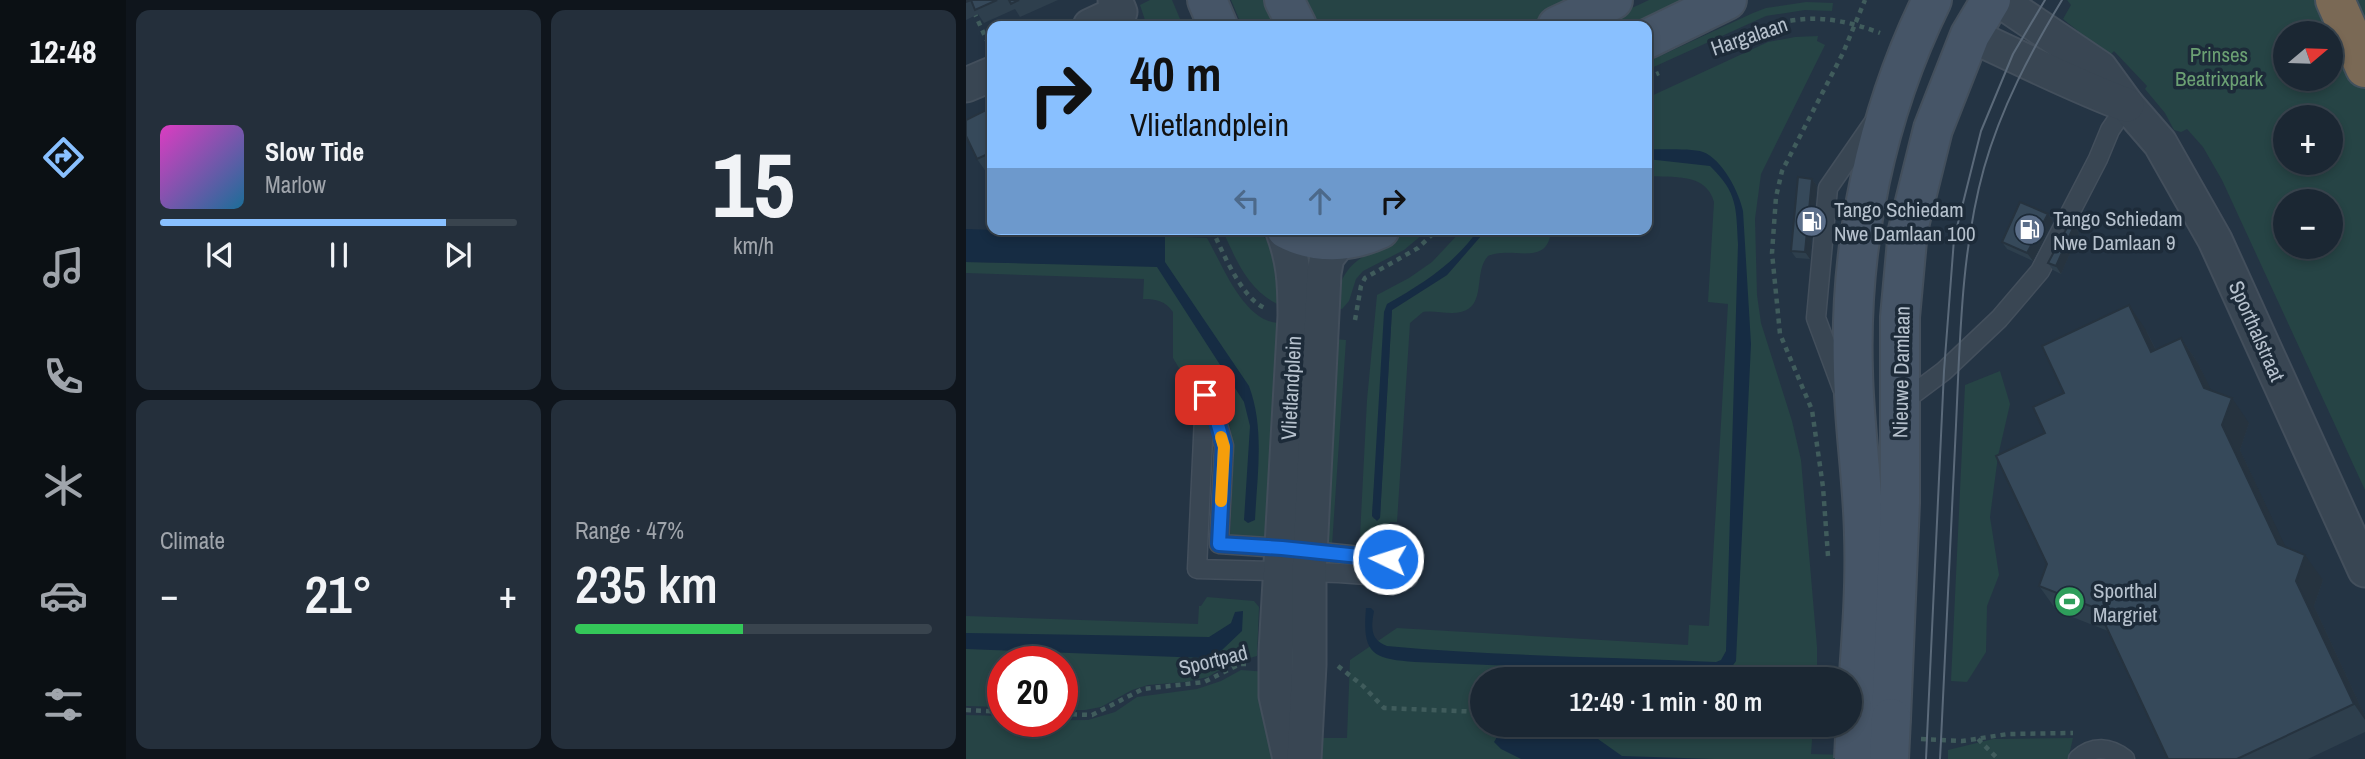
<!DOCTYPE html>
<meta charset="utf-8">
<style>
:root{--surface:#1b2733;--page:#242f3b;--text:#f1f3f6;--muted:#a0a5ac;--line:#39444e;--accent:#89c0ff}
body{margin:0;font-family:"Archivo Narrow",sans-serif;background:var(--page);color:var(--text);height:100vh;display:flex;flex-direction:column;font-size:26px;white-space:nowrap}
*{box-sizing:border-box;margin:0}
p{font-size:23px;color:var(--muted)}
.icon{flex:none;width:38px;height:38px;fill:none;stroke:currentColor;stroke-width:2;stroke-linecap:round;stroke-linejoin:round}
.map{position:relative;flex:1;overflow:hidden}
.side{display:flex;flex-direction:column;gap:10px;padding:10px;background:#0f151c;width:840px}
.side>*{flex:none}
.banner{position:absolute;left:21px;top:21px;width:665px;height:214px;border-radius:14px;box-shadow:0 4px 10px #0003,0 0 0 2px var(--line);background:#89c0ff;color:#111;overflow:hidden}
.needle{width:46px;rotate:71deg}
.tools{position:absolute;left:1307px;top:21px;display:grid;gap:14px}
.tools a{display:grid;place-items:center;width:70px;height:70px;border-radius:50%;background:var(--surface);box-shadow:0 4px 10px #0003,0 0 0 2px var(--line);font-size:35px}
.speed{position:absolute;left:21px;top:646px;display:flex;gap:14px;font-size:35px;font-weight:700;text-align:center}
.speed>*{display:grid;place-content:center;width:91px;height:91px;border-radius:50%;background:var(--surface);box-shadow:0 4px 10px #0003,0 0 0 2px var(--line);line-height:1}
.speed .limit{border:10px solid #d22;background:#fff;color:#111}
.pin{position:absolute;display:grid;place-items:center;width:60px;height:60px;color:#fff;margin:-30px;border-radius:14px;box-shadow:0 4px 10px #0006}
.me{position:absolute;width:77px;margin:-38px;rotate:274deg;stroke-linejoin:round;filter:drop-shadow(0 0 5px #0008)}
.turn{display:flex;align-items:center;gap:24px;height:147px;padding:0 28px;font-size:32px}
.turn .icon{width:91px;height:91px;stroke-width:2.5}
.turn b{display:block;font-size:49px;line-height:60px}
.lanes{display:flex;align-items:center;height:66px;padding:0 28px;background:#0003;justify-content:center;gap:35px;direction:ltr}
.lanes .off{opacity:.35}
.big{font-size:52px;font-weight:600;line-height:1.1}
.side .widget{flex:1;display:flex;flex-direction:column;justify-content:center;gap:10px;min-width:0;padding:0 24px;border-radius:14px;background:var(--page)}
.side .dial{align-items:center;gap:0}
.dial b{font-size:91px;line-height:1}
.song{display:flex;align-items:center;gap:21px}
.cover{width:84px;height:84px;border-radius:10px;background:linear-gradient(135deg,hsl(310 70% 55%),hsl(200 70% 35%))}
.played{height:7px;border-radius:4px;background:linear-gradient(90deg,var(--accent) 80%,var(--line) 80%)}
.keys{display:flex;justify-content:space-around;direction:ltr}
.heat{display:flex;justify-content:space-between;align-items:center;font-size:38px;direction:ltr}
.charge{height:10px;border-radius:5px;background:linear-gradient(90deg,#34c759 47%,var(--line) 0)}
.side .tiles{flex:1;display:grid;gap:10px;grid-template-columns:repeat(2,1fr)}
.trip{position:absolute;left:504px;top:667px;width:392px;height:70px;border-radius:35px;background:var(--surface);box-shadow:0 4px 10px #0003,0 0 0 2px var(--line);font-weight:600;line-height:70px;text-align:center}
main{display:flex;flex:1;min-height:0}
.tab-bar{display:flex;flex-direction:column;width:126px;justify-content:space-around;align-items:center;background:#0b1014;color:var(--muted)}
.tab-bar .icon{width:49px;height:49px}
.tab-bar .selected{color:var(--accent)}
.tab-bar b{font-size:32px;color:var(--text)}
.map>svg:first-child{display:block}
</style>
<main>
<nav class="tab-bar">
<b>12:48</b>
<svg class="icon selected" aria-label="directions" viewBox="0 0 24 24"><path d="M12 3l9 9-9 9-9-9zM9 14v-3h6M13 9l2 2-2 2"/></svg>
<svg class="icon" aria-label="music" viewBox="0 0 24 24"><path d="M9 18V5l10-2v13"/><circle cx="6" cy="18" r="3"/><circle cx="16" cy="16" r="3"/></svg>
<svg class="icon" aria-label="phone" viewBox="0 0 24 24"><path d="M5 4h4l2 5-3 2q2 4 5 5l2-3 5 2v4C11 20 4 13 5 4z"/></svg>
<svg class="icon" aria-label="climate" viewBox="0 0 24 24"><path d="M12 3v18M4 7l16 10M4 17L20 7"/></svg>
<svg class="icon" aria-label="car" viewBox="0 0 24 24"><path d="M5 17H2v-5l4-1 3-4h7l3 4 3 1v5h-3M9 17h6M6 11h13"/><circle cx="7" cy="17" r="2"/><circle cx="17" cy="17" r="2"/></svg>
<svg class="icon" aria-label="filters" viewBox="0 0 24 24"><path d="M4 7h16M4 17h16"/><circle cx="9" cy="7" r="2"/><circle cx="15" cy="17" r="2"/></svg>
</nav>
<section class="side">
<div class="tiles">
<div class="widget">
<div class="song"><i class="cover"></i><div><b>Slow Tide</b><p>Marlow</p></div></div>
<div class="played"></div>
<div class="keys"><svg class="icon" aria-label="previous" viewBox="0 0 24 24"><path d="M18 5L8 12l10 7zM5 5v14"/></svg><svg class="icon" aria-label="pause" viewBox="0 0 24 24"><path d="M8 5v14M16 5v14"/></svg><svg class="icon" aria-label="next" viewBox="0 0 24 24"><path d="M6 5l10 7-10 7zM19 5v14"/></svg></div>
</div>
<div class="widget dial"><b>15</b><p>km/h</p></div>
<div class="widget"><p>Climate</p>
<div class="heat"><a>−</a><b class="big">21°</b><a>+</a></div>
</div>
<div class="widget"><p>Range · 47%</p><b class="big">235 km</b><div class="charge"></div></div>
</div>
</section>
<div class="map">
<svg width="1399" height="759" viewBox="0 0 1399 759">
<rect width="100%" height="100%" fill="#243444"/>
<g fill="#264445" fill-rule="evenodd">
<polygon points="184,0 206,0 217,26 181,26 174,5"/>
<polygon points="265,0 299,0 310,26 276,26"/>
<polygon points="340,0 612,0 559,26 356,24 343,13"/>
<polygon points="683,0 717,0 661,26 627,26"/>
<path d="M1101,0h298v490l-143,-310 -19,-33 -16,-18 -6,3 -7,-2 -9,-17 -20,-24 2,-3 -33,-35 -5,5 -46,-37 8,-14zM1320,33h45v46h-45zM1320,117h45v46h-45zM1320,201h45v46h-45z"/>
<polygon points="840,2 867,3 866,11 839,10 800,16 681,70 681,62 787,13 800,8"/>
<path d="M852,36l-1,5 8,4 -64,129 -6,45 2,76 4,28 31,98 9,39 16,187v32h-335v45l331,1 -2,29 70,2 6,3h-576v-21h36l3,-78 47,-32 291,17 1,-20 20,1 19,-322 -20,-2 6,-100c-8,-30 -42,-24 -67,-26v-78l121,-56 27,-5z"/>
<path d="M256,229h33l20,18 7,59c-33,-13 -46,-46 -60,-77z"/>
<path d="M444,229h19l-25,21 -41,21 -7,8 -7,22 -7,8 -6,-1c4,-56 37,-50 74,-79z"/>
<path d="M497,229h16c-25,37 -56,53 -92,76l-15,211 2,3 6,-2 12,-207 55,-35 40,-46h64c-2,40 -40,16 -63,27 -15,16 -1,50 -27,56 -12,3 -26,-2 -38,0l-13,11 -13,199h-7l-2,9 -11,6 -17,-1 7,-136 10,-105 32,-17 23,-16z"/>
<path d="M199,236l42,2c16,28 37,84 72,85l-7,214 -42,-1 4,-88 -10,-51 -13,-20 -32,-9 -6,-10v-46c-8,-11 -16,-13 -30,-13l1,-20 -178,-6v-11l191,4 8,-4z"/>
<polygon points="367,339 380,340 366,545 359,541"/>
<polygon points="1034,371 1044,404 1032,456 1024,517 1033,575 1021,606 1020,652 1001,682 985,681 999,385"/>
<polygon points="241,597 288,601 293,607 291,656 265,663 242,677 219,682 182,685 166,690 135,707 119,710 96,710 96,662 37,662 37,707 0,706 0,616 232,624 233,606 235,606"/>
<polygon points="275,670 302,672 313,759 0,759 0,715 37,716 37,721 122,720 149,712 171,697 231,689 255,681"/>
<polygon points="1107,738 1102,759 982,759 982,750 1027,739"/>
</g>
<g fill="#162c43">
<path d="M681,149c13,1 45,-1 56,3 19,7 36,40 40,59l8,133 -15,317 -7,10 -10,3 -304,-12c-43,-3 -53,-8 -49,-54h5l3,3c-3,16 -4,29 13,35 110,10 219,11 329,16l5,-2 5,-9 12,-407c-2,-36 0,-51 -28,-78l-63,-7z"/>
<path d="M0,229l180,6 1,-6h18v33l84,124c16,43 8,90 6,134l-7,3 -4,-3 6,-94 -6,-24 -87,-135 -191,-5z"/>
<path d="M513,229h8l-40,46 -55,35 -12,208 -3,3 -5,-5 12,-204 3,-8c36,-20 68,-41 92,-75z"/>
<polygon points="277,611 276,631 256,650 239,658 0,649 0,633 243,637 265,623 269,612"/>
<polygon points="615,732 632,739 656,756 748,759 555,759 535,749 528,742 531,737 537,736"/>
</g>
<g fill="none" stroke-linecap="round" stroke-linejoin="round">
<defs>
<g id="service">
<polyline points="876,388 850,318 862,188 907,123"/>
<polyline points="239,395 231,569 373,573 442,578"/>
<polyline points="240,398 250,418 258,446 253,544 316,548 443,561"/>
<polyline points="934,404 978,371 1033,319 1074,271 1132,159 1144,130 1161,105"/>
<path d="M1112,759c15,-14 32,-12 47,0"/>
</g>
<g id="minor">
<polyline points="1033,0 1134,68 1161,105 1194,143 1249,240 1399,570"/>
<polyline points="124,26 154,12 149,0"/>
<path d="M1004,35c53,24 103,50 157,70"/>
<polyline points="0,85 26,74"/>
<path d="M316,229c12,31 13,54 13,87l-19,336v44l14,63"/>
<polyline points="338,759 343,665 343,573 358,273 361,257 374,241"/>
</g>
<g id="secondary">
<polyline points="241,0 252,26"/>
<polyline points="318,0 331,26"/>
<polyline points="591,26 647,0"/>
<polyline points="681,39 761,0"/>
<path d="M320,229c30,16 64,14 94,0"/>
<path d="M890,716c4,-60 10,-121 8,-181 -1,-55 -10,-109 -11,-164 -4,-127 23,-257 79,-371"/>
<polyline points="925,718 934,503 934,317 942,230 967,129 1004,35 1025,0"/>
</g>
<polyline id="motorway" points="1369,0 1399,68"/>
</defs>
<use href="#service" stroke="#434f5c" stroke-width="21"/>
<use href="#minor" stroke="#434f5c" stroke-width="37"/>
<use href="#secondary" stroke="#434f5c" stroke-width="42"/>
<use href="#motorway" stroke="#43515d" stroke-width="42"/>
<g stroke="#405c5c" stroke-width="4.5" stroke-dasharray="5 5" stroke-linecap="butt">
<polyline points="8,12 23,45"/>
<path d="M767,38c56,-22 89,-27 147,-5"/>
<polyline points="681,78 693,73"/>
<path d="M246,229c10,22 30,70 53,79"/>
<polyline points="389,320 395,286 399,278 452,248 472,229"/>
<polyline points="862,556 857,487 846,410 814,334 806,253 810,197 816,171 877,53 899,0"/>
<polyline points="372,666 397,686 418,708 516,712"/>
<polyline points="0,710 37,712"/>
<polyline points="96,714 126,715 177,689 238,682 274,664 280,664"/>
<polyline points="791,724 856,735"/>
<polyline points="955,739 996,741 1042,734 1107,733"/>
<polyline points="1012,739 1032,759"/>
</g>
<use href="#service" stroke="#394653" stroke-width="18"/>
<use href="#minor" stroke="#394653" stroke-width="33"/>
<use href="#secondary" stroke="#465567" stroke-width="38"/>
<use href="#motorway" stroke="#7a6955" stroke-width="38"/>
<g stroke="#5b6a7a" stroke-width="2">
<polyline points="960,759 978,371 988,239 1015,131 1047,54 1079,0"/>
<path d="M974,759c6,-111 11,-222 16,-334 4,-85 5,-174 28,-257 17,-60 46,-115 78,-168"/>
</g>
<defs>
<g id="secondary-bridge">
<polyline points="888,759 890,716"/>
<polyline points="923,759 925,718"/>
</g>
</defs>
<use href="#secondary-bridge" stroke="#434f5c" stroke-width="42" stroke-linecap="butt"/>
<use href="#secondary-bridge" stroke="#465567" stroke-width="38"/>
</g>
<g fill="#2e3f4d">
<polygon points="0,0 92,0 54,17 49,9 18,23 12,14 0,20"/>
<polygon points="26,107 26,171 21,173 11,159"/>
<polygon points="846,179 851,186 844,259 830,258 825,251"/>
<polygon points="1082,214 1087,221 1067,261 1041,249 1036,242"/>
<polygon points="1108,226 1113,233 1095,274 1087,270 1082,263"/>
<polygon points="1180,330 1190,350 1215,338 1232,363 1245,391 1283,423 1274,450 1319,547 1357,580 1348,606 1399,716 1399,732 1342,759 1202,759 1142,631 1091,611 1073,586 1081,564 1079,433 1098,393"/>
</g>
<g fill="#26333f">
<polygon points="846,179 851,186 844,259 839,252"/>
<polygon points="1082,214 1087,221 1067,261 1061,253"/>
<polygon points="1108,226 1113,233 1095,274 1090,266"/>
<polygon points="1163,305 1180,330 1203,377 1185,352"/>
<polygon points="1215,338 1232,363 1256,413 1238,388"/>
<polygon points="1266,398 1283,423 1274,450 1330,569 1312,544 1256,425"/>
<polygon points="1339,555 1357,580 1348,606 1399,716 1399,720 1388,704 1330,581"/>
</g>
<g fill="#36495a" stroke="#26333f" stroke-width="2">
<polygon points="0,0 31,0 9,10 5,0 0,2"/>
<polygon points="43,0 53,0 45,4"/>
<polygon points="26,107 26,152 11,159 0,136 0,120"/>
<polygon points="832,177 846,179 839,252 825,251"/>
<polygon points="1054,202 1082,214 1061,253 1036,242"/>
<polygon points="1103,224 1108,226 1090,266 1082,263"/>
<polygon points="1163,305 1185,352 1215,338 1238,388 1266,398 1256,425 1312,544 1339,555 1330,581 1388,704 1271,759 1202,759 1132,609 1073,586 1081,564 1030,456 1079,433 1067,407 1098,393 1076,346"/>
</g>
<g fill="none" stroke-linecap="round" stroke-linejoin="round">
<defs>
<polyline id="route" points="239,395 250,418 258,446 253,544 316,548 422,559"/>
</defs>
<use href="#route" stroke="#114b97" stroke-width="18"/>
<use href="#route" stroke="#1a73e8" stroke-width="12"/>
<polyline stroke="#f59e0b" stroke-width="12" points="255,501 258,447 255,437"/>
</g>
<defs>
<symbol id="fuel-disc" viewBox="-11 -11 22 22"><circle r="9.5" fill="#5c6f8a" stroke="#1d2b39"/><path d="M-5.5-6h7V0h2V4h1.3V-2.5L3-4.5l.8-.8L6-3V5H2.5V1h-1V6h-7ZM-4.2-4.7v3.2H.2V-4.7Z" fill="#fff"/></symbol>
<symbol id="stadium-disc" viewBox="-11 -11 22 22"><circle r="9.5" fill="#2e9e5b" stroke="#1d2b39"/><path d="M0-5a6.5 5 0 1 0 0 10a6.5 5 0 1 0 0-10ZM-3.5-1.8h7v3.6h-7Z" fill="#fff"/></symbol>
</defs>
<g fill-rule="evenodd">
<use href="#fuel-disc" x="828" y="204" width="35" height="35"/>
<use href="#fuel-disc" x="1046" y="212" width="35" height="35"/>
<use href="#stadium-disc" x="1086" y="584" width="35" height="35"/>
</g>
<g text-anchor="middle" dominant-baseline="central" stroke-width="7" stroke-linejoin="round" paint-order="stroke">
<g font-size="21" fill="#b6c1cd" stroke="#1d2b39">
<text transform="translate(783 36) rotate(-19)">Hargalaan</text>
<text transform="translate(1291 331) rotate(66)">Sporthalstraat</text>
<text transform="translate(935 372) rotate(-89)">Nieuwe Damlaan</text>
<text transform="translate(325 388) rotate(-87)">Vlietlandplein</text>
<text transform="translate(247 660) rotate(-14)">Sportpad</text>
</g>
<g font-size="21" fill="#6ba073" stroke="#1d2b39">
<text x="1253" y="54">Prinses<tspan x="1253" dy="24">Beatrixpark</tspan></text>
</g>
<g font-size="21" fill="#b6c1cd" stroke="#1d2b39" text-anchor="start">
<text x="868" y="209">Tango Schiedam<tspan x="868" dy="24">Nwe Damlaan 100</tspan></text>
<text x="1087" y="218">Tango Schiedam<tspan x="1087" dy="24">Nwe Damlaan 9</tspan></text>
<text x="1127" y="590">Sporthal<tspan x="1127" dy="24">Margriet</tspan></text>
</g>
</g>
</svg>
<div class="tools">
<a><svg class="needle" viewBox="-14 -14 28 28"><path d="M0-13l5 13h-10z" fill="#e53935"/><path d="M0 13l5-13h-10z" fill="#a0a5ac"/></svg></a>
<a>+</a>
<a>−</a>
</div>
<div class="speed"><div class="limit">20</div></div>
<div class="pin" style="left:239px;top:395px;background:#d93025"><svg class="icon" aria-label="arrive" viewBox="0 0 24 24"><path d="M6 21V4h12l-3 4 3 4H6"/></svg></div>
<svg class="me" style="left:422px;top:559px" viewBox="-20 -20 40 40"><circle r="17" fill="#1a73e8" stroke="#fff" stroke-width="3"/><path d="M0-11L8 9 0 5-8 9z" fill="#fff"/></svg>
<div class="trip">12:49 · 1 min · 80 m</div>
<div class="banner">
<div class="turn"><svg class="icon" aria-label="right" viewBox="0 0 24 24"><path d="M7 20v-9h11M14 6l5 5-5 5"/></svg><div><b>40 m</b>Vlietlandplein</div></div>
<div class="lanes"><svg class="icon off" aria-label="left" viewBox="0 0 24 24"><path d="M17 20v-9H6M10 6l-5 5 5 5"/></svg><svg class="icon off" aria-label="ahead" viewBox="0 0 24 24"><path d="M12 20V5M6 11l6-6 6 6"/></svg><svg class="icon" aria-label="right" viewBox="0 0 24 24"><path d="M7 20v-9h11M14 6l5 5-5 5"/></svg></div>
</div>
</div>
</main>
